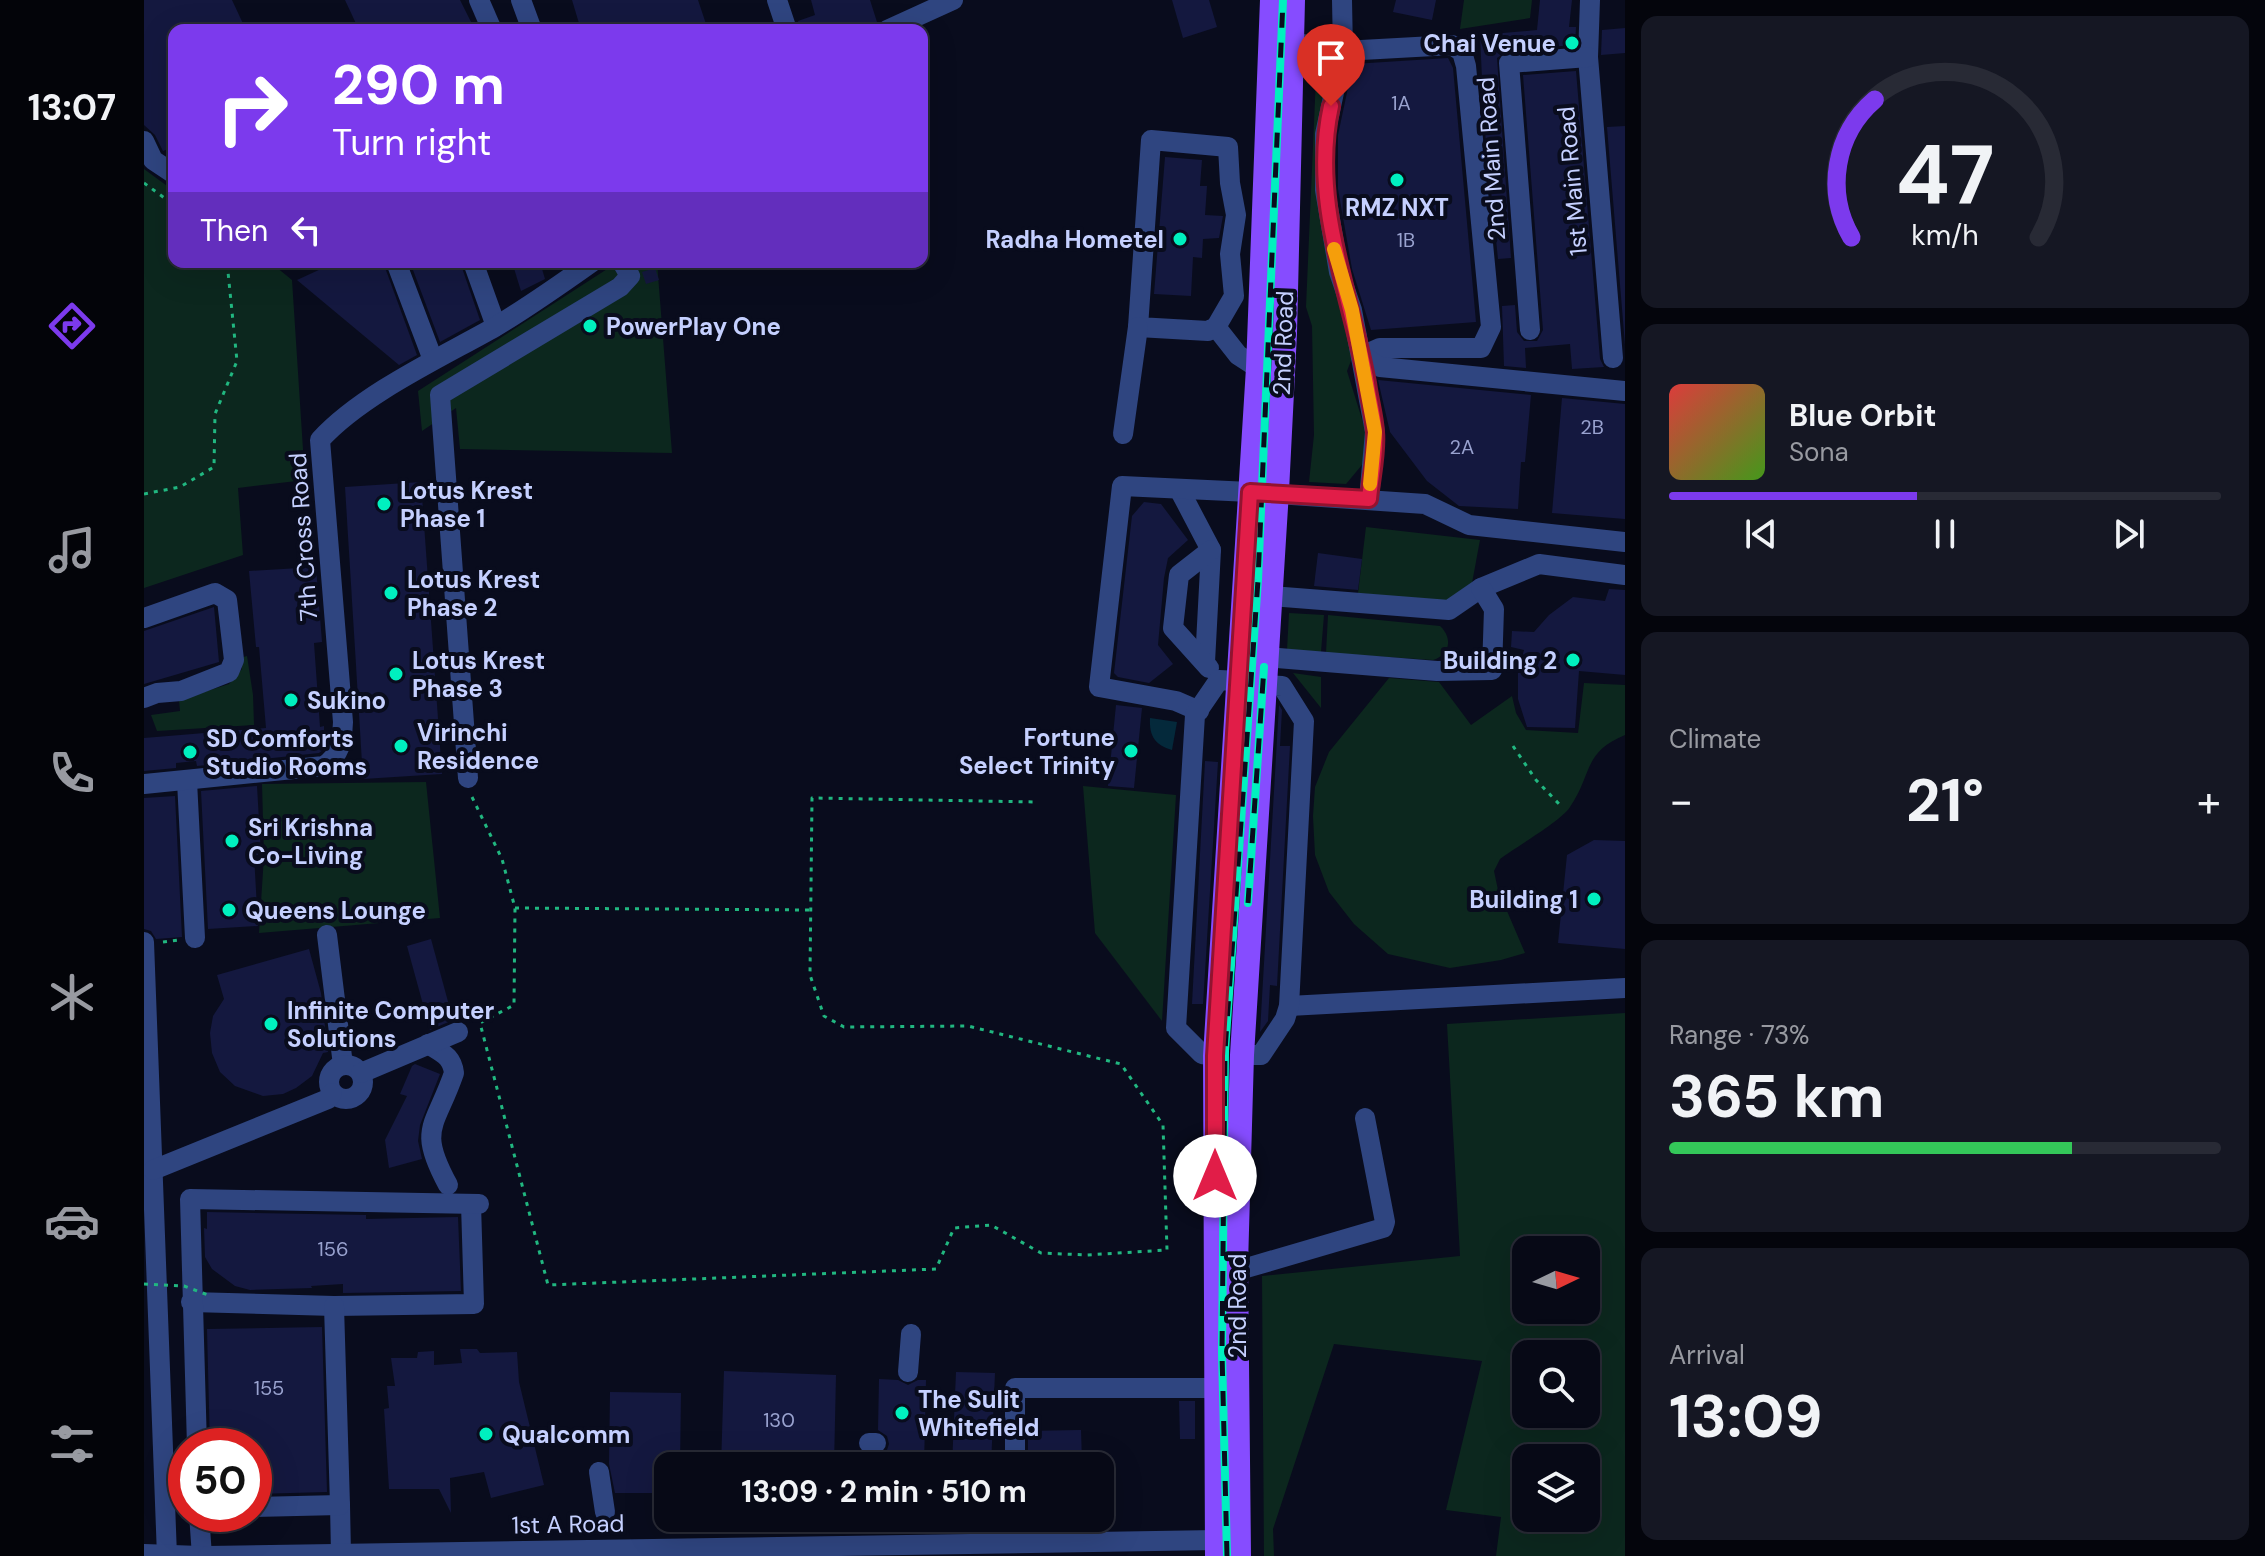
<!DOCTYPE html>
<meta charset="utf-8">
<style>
:root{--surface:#070916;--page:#151723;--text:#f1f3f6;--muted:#989aa1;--line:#282a35;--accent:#7c3aed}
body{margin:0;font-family:"DM Sans",sans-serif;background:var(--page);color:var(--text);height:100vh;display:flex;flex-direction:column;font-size:30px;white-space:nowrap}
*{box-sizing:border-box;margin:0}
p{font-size:26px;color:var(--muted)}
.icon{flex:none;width:44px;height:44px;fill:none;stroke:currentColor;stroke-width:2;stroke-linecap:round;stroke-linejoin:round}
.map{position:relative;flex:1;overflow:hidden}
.panel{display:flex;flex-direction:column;gap:16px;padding:16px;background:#04050c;width:640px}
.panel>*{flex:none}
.guide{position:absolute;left:24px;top:24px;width:760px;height:244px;border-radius:16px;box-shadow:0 8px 32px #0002,0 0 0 2px var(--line);background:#7c3aed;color:#fff;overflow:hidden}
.needle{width:52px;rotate:85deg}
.controls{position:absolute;left:1368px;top:1236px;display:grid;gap:16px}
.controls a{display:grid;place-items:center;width:88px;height:88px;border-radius:16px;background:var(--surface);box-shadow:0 8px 32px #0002,0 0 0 2px var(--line);font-size:40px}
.speed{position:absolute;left:24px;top:1428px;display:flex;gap:16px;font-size:40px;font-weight:700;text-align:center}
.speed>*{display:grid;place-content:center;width:104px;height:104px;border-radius:50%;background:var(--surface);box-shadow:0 8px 32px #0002,0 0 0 2px var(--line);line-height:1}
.speed .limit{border:12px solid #d22;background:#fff;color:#111}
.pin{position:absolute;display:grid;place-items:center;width:68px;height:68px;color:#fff;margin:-82px -34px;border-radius:50% 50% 50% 0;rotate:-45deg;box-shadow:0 0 8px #0007}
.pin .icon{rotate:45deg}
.me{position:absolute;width:88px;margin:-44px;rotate:0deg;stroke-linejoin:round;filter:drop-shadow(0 0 6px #0008)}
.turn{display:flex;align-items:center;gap:28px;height:168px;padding:0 32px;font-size:36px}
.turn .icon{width:104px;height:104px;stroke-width:2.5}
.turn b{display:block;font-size:56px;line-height:68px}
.then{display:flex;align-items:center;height:76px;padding:0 32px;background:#0003;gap:16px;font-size:30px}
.big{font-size:60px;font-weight:700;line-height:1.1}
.panel .widget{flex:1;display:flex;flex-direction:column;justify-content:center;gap:12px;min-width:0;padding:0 28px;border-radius:16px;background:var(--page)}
.panel .dial{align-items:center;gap:0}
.dial svg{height:208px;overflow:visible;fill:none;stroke:var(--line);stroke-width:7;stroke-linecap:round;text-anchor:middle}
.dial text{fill:var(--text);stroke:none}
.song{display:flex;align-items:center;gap:24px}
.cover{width:96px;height:96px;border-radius:12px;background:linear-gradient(135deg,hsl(0 70% 55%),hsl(100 70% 35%))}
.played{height:8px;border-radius:4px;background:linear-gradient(90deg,var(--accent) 45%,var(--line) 45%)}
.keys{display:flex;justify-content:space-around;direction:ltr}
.heat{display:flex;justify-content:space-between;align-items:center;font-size:44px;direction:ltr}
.charge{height:12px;border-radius:6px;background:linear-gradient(90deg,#34c759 73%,var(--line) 0)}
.trip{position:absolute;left:510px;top:1452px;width:460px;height:80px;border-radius:16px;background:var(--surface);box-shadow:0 8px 32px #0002,0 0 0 2px var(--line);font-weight:700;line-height:80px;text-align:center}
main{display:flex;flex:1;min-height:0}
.menu{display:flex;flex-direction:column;width:144px;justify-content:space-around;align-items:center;background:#030409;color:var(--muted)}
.menu .icon{width:56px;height:56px}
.menu .on{color:var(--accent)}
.menu b{font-size:36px;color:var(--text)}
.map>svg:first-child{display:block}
</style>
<main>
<nav class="menu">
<b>13:07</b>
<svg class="icon on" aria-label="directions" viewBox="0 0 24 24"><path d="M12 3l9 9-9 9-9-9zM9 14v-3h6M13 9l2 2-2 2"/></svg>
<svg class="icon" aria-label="music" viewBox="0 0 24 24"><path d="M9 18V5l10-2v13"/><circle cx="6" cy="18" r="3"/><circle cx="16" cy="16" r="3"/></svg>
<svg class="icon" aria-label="phone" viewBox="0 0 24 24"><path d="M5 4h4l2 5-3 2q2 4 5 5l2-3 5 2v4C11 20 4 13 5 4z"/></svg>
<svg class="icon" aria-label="climate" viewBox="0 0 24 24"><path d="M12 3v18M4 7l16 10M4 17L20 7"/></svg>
<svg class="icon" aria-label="car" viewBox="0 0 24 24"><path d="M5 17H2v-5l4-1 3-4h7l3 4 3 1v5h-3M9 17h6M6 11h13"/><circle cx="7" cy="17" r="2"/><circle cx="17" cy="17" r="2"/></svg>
<svg class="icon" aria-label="filters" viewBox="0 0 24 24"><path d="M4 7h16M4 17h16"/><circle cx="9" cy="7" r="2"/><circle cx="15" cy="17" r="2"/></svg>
</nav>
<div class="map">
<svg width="1481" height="1556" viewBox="0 0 1481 1556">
<rect width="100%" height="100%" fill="#090c1d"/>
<g fill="#0c271e" fill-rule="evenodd">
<polygon points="1320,0 1388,0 1386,18 1316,29"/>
<polygon points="1173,54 1190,55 1177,131 1196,304 1208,358 1203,371 1226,445 1222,460 1202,484 1165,482 1170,435 1168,326 1162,307"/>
<polygon points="0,169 30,191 30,262 126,262 148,280 161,480 94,488 99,555 0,588"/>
<polygon points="474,262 513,262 528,453 316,449 312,408 278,431 274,391"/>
<polygon points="1222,527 1336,540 1328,583 1303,602 1214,593"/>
<polygon points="1145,613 1180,615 1177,652 1143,650"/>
<path d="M1184,615l112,11c13,12 10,29 -7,34l-107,-7z"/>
<polygon points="103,656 109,695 110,725 13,731 7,715 36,711 35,700 85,684 98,669 96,658"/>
<polygon points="1149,673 1177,677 1177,708"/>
<path d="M1245,678l50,4 32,43 41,-29 4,17 10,17 52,3 6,-50 41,2v50c-42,17 -33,40 -55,72 -10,15 -53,39 -70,52l-6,12 4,19 27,63 -24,7 -51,8 -62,-14 -34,-30 -25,-32 -14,-37 -2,-39 2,-29 14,-35z"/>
<polygon points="282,782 296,918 115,933 120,856 118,784"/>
<polygon points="939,786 1032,795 1018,1021 951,933"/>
<path d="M1481,1013v543h-129l5,-39 -55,-7 36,-149 -148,-17 -61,185 1,27h-10l-2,-280 198,-20 -13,-232zM1382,1250h60v60h-60zM1382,1354h60v60h-60zM1382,1458h60v60h-60z"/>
</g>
<path fill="#04293b" d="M1006,718l27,4 -5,28c-17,-5 -23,-14 -22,-32z"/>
<g fill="#14183f">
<polygon points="0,0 88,0 102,30 30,30 30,147 19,151 11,135 0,125"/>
<polygon points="201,0 316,0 331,30 215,30"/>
<polygon points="428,0 554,0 564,30 437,30"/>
<polygon points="667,0 726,0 733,22 731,26 718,30 656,30 654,21 671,15"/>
<polygon points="1028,0 1065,0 1073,27 1039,38"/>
<polygon points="1252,0 1292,0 1288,20 1249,12"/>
<polygon points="1396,0 1428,0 1425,27 1432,27 1431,45 1364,50 1353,58 1367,258 1354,259 1340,122 1336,35 1393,30"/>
<polygon points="1481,28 1481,53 1457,55 1458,30"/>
<polygon points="1304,58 1309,68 1332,322 1227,330 1208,269 1194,189 1194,135 1209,64"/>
<polygon points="1432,71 1456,359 1460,367 1428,369 1426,344 1381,348 1382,368 1360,366 1358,306 1371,305 1373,332 1380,341 1393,341 1399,330 1379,75"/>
<polygon points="1481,126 1481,345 1463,127"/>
<polygon points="1021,157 1058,160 1056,186 1063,186 1061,215 1079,216 1075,238 1059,239 1058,258 1049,257 1047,296 1010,294"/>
<polygon points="192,262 239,262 273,355 255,365 153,280"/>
<polygon points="266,262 316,262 336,320 296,342"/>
<polygon points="368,262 396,262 401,279 377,291"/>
<polygon points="511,268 515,280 502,284 498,272"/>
<polygon points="1234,380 1387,395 1381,462 1377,462 1374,509 1315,506 1283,481 1246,432"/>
<polygon points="1418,398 1481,404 1481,519 1408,513"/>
<polygon points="277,482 298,774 219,779 201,487"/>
<polygon points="1000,502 1017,504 1044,540 1024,558 1020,578 1014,645 1029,664 1005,683 974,677 970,673 988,516"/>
<polygon points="1174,553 1218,559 1214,590 1170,586"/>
<polygon points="172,567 178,642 170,643 176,727 180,726 180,749 175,753 53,766 52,761 32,763 32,768 0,771 0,738 122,728 115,647 112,647 105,571"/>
<polygon points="1465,589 1481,590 1481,675 1435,671 1431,728 1383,727 1374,699 1374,672 1380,650 1367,647 1368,631 1390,632 1405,615 1429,597 1461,601"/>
<polygon points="70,607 75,662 0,684 0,631"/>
<polygon points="972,705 998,708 990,788 964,786"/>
<polygon points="1135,705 1138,710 1136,746 1146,746 1133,986 1126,985 1124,1021 1116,1032"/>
<polygon points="1061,761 1074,762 1059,1004 1048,1004"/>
<polygon points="113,786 117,855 110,855 114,926 64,929 57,791"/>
<polygon points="31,796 38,937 12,939 7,931 0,929 0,798"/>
<polygon points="1450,840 1481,841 1481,949 1414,943 1423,855"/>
<polygon points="287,939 309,1020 286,1030 263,946"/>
<polygon points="165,949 177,993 184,1052 179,1053 168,1076 152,1088 139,1094 119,1096 91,1086 76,1072 68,1053 66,1033 69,1016 80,999 73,975"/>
<polygon points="271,1064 296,1074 276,1125 274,1141 278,1159 245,1168 241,1140 263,1096 256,1094 268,1066"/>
<polygon points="63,1212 222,1215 222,1219 314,1217 317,1291 199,1293 199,1284 167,1286 168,1288 106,1290 91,1286 68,1269 61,1257 60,1228 63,1229"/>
<polygon points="178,1327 183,1492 110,1494 110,1446 66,1446 63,1329"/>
<polygon points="316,1349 333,1349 336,1353 373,1352 375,1382 400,1485 347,1498 340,1472 306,1478 307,1513 295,1489 245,1489 240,1409 245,1408 243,1386 251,1386 247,1358 273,1358 274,1352 290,1351 290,1365 318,1363"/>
<polygon points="580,1371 692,1375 690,1466 577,1466"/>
<polygon points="812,1372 851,1373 847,1466 808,1466"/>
<polygon points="735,1379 754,1380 764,1385 774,1380 782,1380 780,1466 733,1466 733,1456 743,1450 745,1444 743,1436 734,1430"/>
<polygon points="466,1392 537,1393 536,1466 524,1466 524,1493 471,1493 465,1464"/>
<polygon points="1035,1401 1051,1401 1051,1439 1036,1439"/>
<polygon points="937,1430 938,1461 884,1461 884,1431"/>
</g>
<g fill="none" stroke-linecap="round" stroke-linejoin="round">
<g stroke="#21b780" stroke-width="3" stroke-dasharray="4 6" stroke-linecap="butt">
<polyline points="0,183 30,205"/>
<polyline points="0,494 36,487 70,467 71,414 93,361 83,262"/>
<polyline points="1369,746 1392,780 1417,806"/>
<polyline points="328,797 358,859 371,908 370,1005 336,1023 404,1285 792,1269 810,1228 847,1225 897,1253 943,1255 1023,1250 1019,1125 977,1064 824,1026 700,1027 680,1016 666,975 668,798 892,802"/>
<polyline points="371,908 667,910"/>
<polyline points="19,942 35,940"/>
</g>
<g stroke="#2f4580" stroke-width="20">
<polyline points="335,0 348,30"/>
<polyline points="377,0 388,30"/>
<polyline points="633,0 643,30"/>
<polyline points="1198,0 1199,51 1181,134 1181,190 1195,272 1208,310 1231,432 1225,499"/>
<polyline points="1446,0 1444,57 1469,358"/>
<polyline points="743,30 809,0"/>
<polyline points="1148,42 1199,51 1308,45 1318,52 1322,66 1347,327 1337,348 1236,348 1218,356"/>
<polyline points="0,141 9,160 30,174"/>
<polyline points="252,262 289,360"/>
<polyline points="329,262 352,326"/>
<polyline points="1072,327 1064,331 994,327 1007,140 1084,147 1086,183 1092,215 1086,254 1090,296 1072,327 1094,355 1114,368"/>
<polyline points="1386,330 1365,63 1444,57"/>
<polyline points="1218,356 1236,367 1481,391"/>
<polyline points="979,434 994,327"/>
<polyline points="1035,489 1067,550 1061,662"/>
<polyline points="1133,494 1281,504 1325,525 1481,542"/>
<polyline points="1127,596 1305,610 1337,588 1395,564 1481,575"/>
<polyline points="0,618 71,593 83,600 90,660 85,672 37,691 13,693 0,698"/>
<polyline points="1121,657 1293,671 1348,670 1350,609 1337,588"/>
<polyline points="1065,668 1029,628 1035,575 1067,550"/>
<polyline points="1055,711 1032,701 955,687 978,486 1106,492"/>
<polyline points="324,778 296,395 476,287 486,276 478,262"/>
<polyline points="43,781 51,938"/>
<path d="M0,784l180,-18c17,-12 18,-24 19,-44l-23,-282c42,-46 120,-82 175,-113 33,-20 66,-43 97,-65"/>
<polyline points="183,935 199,1065"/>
<polyline points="0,942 23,1556"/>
<polyline points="1145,1006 1481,988"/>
<path d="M284,1044c14,9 24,12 26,29 -19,55 -37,55 -6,112"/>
<polyline points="1098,1055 1117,1055 1141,1019 1145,1006 1160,721 1138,686 1119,685"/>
<polyline points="1071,1056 1058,1054 1032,1028 1051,715 1075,680 1096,681"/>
<circle cx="202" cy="1082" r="17"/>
<polyline points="217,1073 314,1032"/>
<polyline points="9,1170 184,1099 188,1093"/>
<polyline points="1092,1271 1239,1228 1241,1222 1221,1118"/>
<polyline points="47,1302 190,1306 330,1304 327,1204"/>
<polyline points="764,1372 767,1334"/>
<polyline points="725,1443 732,1443"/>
<polyline points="53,1446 46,1199 335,1204"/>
<polyline points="871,1466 871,1388 1072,1388"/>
<polyline points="455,1472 461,1512"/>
<polyline points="196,1505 197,1554"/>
<polyline points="110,1507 196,1505 190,1306"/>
<polyline points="55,1514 58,1556"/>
<polyline points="871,1518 871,1543"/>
<polyline points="0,1554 56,1556"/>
<polyline points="64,1556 1073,1540"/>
</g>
<g stroke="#864cff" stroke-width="24">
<polyline points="1073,1556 1071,1056 1114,368 1128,0"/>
<polyline points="1095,1556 1092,1265 1098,1055 1133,491 1141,333 1149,0"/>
</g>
<defs>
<g id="rail">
<polyline points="1104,903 1120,667"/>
<polyline points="1083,1556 1078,1353 1081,1051 1114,580 1139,0"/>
</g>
</defs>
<use href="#rail" stroke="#00f0bf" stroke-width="8"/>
<use href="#rail" stroke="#090c1d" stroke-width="5" stroke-dasharray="15" stroke-linecap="butt"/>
<polyline stroke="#21b780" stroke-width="3" stroke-dasharray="4 6" stroke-linecap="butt" points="0,1284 40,1286 64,1295"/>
</g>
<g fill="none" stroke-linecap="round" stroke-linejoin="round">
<defs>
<path id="route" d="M1071,1176v-120l35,-564 119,7c2,-22 8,-46 6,-67 -1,-16 -6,-33 -8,-49 -17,-92 -57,-182 -36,-277"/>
</defs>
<use href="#route" stroke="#92132f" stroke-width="20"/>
<use href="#route" stroke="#e11d48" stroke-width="14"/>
<polyline stroke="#f59e0b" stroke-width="14" points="1190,249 1208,310 1231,432 1226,484"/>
</g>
<g fill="#00f0bf" stroke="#090c1d" stroke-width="3">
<circle cx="1428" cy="43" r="8"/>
<circle cx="1253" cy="180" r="8"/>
<circle cx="1036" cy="239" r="8"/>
<circle cx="446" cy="326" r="8"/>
<circle cx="240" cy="504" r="8"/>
<circle cx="247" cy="593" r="8"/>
<circle cx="1429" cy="660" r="8"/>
<circle cx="252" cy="674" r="8"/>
<circle cx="147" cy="700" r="8"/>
<circle cx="257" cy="746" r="8"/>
<circle cx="987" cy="751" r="8"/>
<circle cx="46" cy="752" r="8"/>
<circle cx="88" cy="841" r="8"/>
<circle cx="1450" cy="899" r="8"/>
<circle cx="85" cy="910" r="8"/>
<circle cx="127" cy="1024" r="8"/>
<circle cx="758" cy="1413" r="8"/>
<circle cx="342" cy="1434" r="8"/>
</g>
<g text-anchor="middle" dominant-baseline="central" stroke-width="8" stroke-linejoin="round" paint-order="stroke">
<g font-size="20" fill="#99a2cf">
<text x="1257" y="103">1A</text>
<text x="1262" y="240">1B</text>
<text x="1448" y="427">2B</text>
<text x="1318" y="447">2A</text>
<text x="189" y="1249">156</text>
<text x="125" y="1388">155</text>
<text x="635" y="1420">130</text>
</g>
<g font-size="24" font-weight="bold" fill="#c5d0ff" stroke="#090c1d" text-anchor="start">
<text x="1412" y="43" text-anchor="end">Chai Venue</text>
<text x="1253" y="207" text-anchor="middle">RMZ NXT</text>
<text x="1020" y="239" text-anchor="end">Radha Hometel</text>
<text x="462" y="326">PowerPlay One</text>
<text x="256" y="490">Lotus Krest<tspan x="256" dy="28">Phase 1</tspan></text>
<text x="263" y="579">Lotus Krest<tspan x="263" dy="28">Phase 2</tspan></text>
<text x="268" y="660">Lotus Krest<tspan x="268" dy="28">Phase 3</tspan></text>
<text x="1413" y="660" text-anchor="end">Building 2</text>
<text x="163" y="700">Sukino</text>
<text x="273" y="732">Virinchi<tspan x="273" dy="28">Residence</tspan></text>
<text x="971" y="737" text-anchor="end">Fortune<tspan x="971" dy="28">Select Trinity</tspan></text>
<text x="62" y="738">SD Comforts<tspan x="62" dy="28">Studio Rooms</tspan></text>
<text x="104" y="827">Sri Krishna<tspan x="104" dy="28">Co-Living</tspan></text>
<text x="1434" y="899" text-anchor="end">Building 1</text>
<text x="101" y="910">Queens Lounge</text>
<text x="143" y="1010">Infinite Computer<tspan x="143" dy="28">Solutions</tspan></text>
<text x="774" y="1399">The Sulit<tspan x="774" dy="28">Whitefield</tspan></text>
<text x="358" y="1434">Qualcomm</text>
</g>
<g font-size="24" fill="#c5d0ff" stroke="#090c1d">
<text transform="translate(1347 159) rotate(-94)">2nd Main Road</text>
<text transform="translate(1428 181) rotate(-95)">1st Main Road</text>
<text transform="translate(1139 343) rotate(-88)">2nd Road</text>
<text transform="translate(159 537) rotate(-94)">7th Cross Road</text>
<text transform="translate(1093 1306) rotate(-90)">2nd Road</text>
<text transform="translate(424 1524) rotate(-1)">1st A Road</text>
</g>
</g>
</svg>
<div class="controls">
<a><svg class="needle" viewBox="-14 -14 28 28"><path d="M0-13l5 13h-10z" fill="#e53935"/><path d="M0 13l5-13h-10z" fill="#989aa1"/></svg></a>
<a><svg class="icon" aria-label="search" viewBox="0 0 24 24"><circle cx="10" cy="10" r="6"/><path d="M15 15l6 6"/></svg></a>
<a><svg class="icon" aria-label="layers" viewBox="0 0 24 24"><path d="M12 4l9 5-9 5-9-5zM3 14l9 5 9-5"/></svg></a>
</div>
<div class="speed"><div class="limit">50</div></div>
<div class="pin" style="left:1187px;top:106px;background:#d93025"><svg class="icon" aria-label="arrive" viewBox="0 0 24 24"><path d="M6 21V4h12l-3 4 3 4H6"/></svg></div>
<svg class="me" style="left:1071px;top:1176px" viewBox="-20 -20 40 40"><circle r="19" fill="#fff"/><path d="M0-13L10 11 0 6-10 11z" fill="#e11d48"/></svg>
<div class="trip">13:09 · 2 min · 510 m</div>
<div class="guide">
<div class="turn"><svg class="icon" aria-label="right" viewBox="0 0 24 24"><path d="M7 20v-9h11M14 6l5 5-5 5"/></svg><div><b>290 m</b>Turn right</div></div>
<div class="then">Then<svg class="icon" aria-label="left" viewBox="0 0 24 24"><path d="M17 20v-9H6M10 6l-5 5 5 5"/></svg></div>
</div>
</div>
<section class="panel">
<div class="widget dial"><svg viewBox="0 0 100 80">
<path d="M14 69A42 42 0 1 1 86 69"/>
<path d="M14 69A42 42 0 0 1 23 16" stroke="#7c3aed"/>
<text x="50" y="56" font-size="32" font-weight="700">47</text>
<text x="50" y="72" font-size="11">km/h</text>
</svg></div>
<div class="widget">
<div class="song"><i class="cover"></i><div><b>Blue Orbit</b><p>Sona</p></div></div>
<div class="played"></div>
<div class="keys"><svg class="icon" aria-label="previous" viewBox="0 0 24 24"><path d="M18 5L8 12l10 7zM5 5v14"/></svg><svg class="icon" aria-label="pause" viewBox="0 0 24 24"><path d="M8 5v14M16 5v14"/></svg><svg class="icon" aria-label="next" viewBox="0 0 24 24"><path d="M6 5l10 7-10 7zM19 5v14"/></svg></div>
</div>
<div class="widget"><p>Climate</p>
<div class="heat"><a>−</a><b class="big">21°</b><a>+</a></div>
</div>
<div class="widget"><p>Range · 73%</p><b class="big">365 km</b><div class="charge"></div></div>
<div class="widget"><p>Arrival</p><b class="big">13:09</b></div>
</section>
</main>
